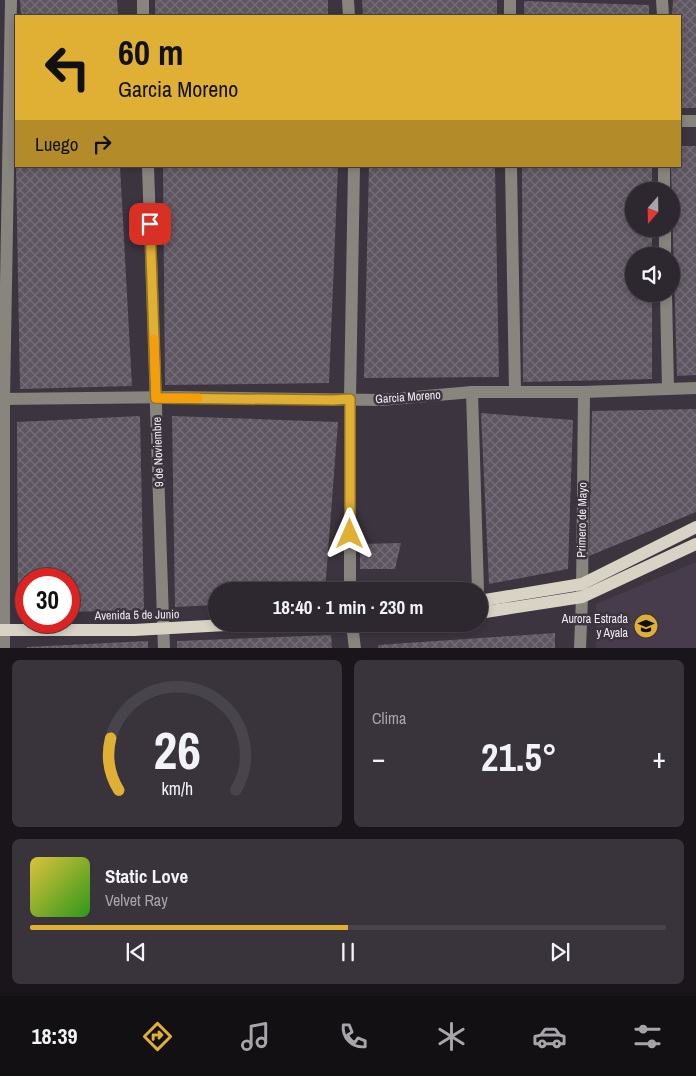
<!DOCTYPE html>
<html lang="es">
<meta charset="utf-8">
<style>
:root{--surface:#2d272f;--page:#39333b;--text:#f1f3f6;--muted:#a7a5aa;--line:#48444b;--accent:#e0b034}
body{margin:0;font-family:"Archivo Narrow",sans-serif;background:var(--page);color:var(--text);height:100vh;display:flex;flex-direction:column;font-size:19px;white-space:nowrap}
*{box-sizing:border-box;margin:0}
p{font-size:16px;color:var(--muted)}
.icon{flex:none;width:28px;height:28px;fill:none;stroke:currentColor;stroke-width:2;stroke-linecap:round;stroke-linejoin:round}
.map{position:relative;height:648px;overflow:hidden}
.details{display:flex;flex-direction:column;gap:12px;padding:12px;background:#19151a;flex:1}
.details>*{flex:none}
.hud{position:absolute;left:15px;top:15px;width:666px;height:152px;border-radius:0px;box-shadow:0 2px 8px #0003,0 0 0 1px var(--line);background:#e0b034;color:#111;overflow:hidden}
.needle{width:32px;rotate:200deg}
.fabs{position:absolute;left:625px;top:182px;display:grid;gap:10px}
.fabs a{display:grid;place-items:center;width:55px;height:55px;border-radius:50%;background:var(--surface);box-shadow:0 2px 8px #0003,0 0 0 1px var(--line);font-size:25px}
.speed{position:absolute;left:15px;top:568px;display:flex;gap:10px;font-size:25px;font-weight:700;text-align:center}
.speed>*{display:grid;place-content:center;width:65px;height:65px;border-radius:50%;background:var(--surface);box-shadow:0 2px 8px #0003,0 0 0 1px var(--line);line-height:1}
.speed .limit{border:8px solid #d22;background:#fff;color:#111}
.pin{position:absolute;display:grid;place-items:center;width:42px;height:42px;color:#fff;margin:-21px;border-radius:10px;box-shadow:0 2px 8px #0006}
.me{position:absolute;width:55px;margin:-28px;rotate:0deg;stroke-linejoin:round;filter:drop-shadow(0 0 4px #0008)}
.turn{display:flex;align-items:center;gap:18px;height:105px;padding:0 20px;font-size:22px}
.turn .icon{width:65px;height:65px;stroke-width:2.5}
.turn b{display:block;font-size:35px;line-height:42px}
.then{display:flex;align-items:center;height:48px;padding:0 20px;background:#0003;gap:10px;font-size:19px}
.big{font-size:38px;font-weight:800;line-height:1.1}
.details .widget{flex:1;display:flex;flex-direction:column;justify-content:center;gap:8px;min-width:0;padding:0 18px;border-radius:8px;background:var(--page)}
.details .dial{align-items:center;gap:0}
.dial svg{height:130px;overflow:visible;fill:none;stroke:var(--line);stroke-width:7;stroke-linecap:round;text-anchor:middle}
.dial text{fill:var(--text);stroke:none}
.song{display:flex;align-items:center;gap:15px}
.cover{width:60px;height:60px;border-radius:8px;background:linear-gradient(135deg,hsl(50 70% 55%),hsl(110 70% 35%))}
.played{height:5px;border-radius:2px;background:linear-gradient(90deg,var(--accent) 50%,var(--line) 50%)}
.keys{display:flex;justify-content:space-around;direction:ltr}
.heat{display:flex;justify-content:space-between;align-items:center;font-size:28px;direction:ltr}
.details .tiles{flex:1;display:grid;gap:12px;grid-template-columns:1fr 1fr}
.widget:last-child{grid-column:span 2}
.trip{position:absolute;left:208px;top:582px;width:280px;height:50px;border-radius:25px;background:var(--surface);box-shadow:0 2px 8px #0003,0 0 0 1px var(--line);font-weight:800;line-height:50px;text-align:center}
.tab-bar{display:flex;height:80px;justify-content:space-around;align-items:center;background:#121013;color:var(--muted)}
.tab-bar .icon{width:35px;height:35px}
.tab-bar .selected{color:var(--accent)}
.tab-bar b{font-size:22px;color:var(--text)}
.map>svg:first-child{display:block}
</style>
<div class="map">
<svg width="696" height="649" viewBox="0 0 696 649">
<defs>
<pattern id="building-cross-hatch" width="8" height="8" patternUnits="userSpaceOnUse" patternTransform="scale(1.25)"><rect width="8" height="8" fill="#5e5661"/><path d="M0 0l8 8M0 8l8-8" fill="none" stroke="#756e78"/></pattern>
</defs>
<rect width="100%" height="100%" fill="#3c343f"/>
<polygon fill="#473c4c" points="696,562 696,648 596,648 596,604"/>
<g fill="url(#building-cross-hatch)">
<polygon points="20,0 117,0 118,16 21,16"/>
<rect x="155" y="0" width="173" height="16"/>
<polygon points="362,0 497,0 497,16 363,16"/>
<polygon points="673,0 696,0 696,108 680,108 680,16 672,16"/>
<polygon points="524,1 649,5 649,16 524,16"/>
<polygon points="680,146 696,146 696,375 677,376 671,166 680,166"/>
<polygon points="16,166 120,166 132,386 20,389"/>
<polygon points="163,166 338,166 329,383 165,385"/>
<polygon points="369,166 495,166 499,377 364,378"/>
<polygon points="522,166 652,166 652,191 634,191 634,229 652,229 652,256 634,256 634,294 652,294 652,379 523,382"/>
<polygon points="696,409 696,512 589,556 592,411"/>
<polygon points="481,413 573,420 568,569 489,584"/>
<polygon points="140,416 144,610 69,612 69,579 26,579 26,613 18,613 17,422"/>
<polygon points="172,416 338,422 325,591 216,591 216,605 175,607"/>
<polygon points="401,543 395,569 360,569 360,544"/>
<polygon points="555,633 555,649 378,649 378,645"/>
<polygon points="331,635 332,649 177,649 177,641"/>
<polygon points="148,641 148,649 27,649 27,647"/>
</g>
<g fill="none" stroke-linecap="round" stroke-linejoin="round">
<g stroke="#88857f" stroke-width="12">
<polyline points="143,0 143,16"/>
<polyline points="348,0 349,16"/>
<polyline points="510,0 510,16"/>
<polyline points="662,0 663,16"/>
<polyline points="680,121 696,121"/>
<polyline points="148,166 164,649"/>
<polyline points="511,166 515,391"/>
<polyline points="664,166 664,191"/>
<polyline points="665,229 665,256"/>
<polyline points="666,294 668,389"/>
<polyline points="472,392 478,591"/>
<polyline points="0,399 177,397 381,400 472,392 584,392 696,388"/>
<polyline points="350,591 350,399 354,166"/>
<polyline points="352,624 355,649"/>
<polyline points="4,649 4,399 11,0"/>
<polyline points="580,649 582,597 584,392"/>
</g>
<g stroke="#d9d3c6" stroke-width="12">
<polyline points="479,601 582,584 696,527"/>
<polyline points="479,613 582,597 696,544"/>
<polyline points="388,624 397,624"/>
<polyline points="0,630 134,630 245,624"/>
</g>
</g>
<g fill="none" stroke-linecap="round" stroke-linejoin="round">
<defs>
<polyline id="route" points="150,224 156,398 333,400 350,399 350,534"/>
</defs>
<use href="#route" stroke="#927222" stroke-width="12"/>
<use href="#route" stroke="#e0b034" stroke-width="9"/>
<polyline stroke="#f59e0b" stroke-width="9" points="154,339 156,398 198,398"/>
</g>
<defs>
<symbol id="school-disc" viewBox="-11 -11 22 22"><circle r="9.5" fill="#e0b034" stroke="#3c343f"/><path d="M0-5L7-2L0 1L-7-2ZM-4 1L0 2.5L4 1V4Q0 6-4 4Z" fill="#111"/></symbol>
</defs>
<g fill-rule="evenodd">
<use href="#school-disc" x="632" y="612" width="28" height="28"/>
</g>
<g text-anchor="middle" dominant-baseline="central" stroke-width="5" stroke-linejoin="round" paint-order="stroke">
<g font-size="12" fill="#f0ebf2" stroke="#3c343f">
<text transform="translate(408 397) rotate(-4)">Garcia Moreno</text>
<text transform="translate(158 452) rotate(-92)">9 de Noviembre</text>
<text transform="translate(582 520) rotate(-89)">Primero de Mayo</text>
<text transform="translate(137 615) rotate(-1)">Avenida 5 de Junio</text>
</g>
<g font-size="12" fill="#f0ebf2" stroke="#3c343f" text-anchor="end">
<text x="628" y="619">Aurora Estrada<tspan x="628" dy="14">y Ayala</tspan></text>
</g>
</g>
</svg>
<div class="fabs">
<a><svg class="needle" viewBox="-14 -14 28 28"><path d="M0-13l5 13h-10z" fill="#e53935"/><path d="M0 13l5-13h-10z" fill="#a7a5aa"/></svg></a>
<a><svg class="icon" aria-label="sound" viewBox="0 0 24 24"><path d="M4 9h4l5-4v14l-5-4H4zM17 9q2 3 0 6"/></svg></a>
</div>
<div class="speed"><div class="limit">30</div></div>
<div class="pin" style="left:150px;top:224px;background:#d93025"><svg class="icon" aria-label="arrive" viewBox="0 0 24 24"><path d="M6 21V4h12l-3 4 3 4H6"/></svg></div>
<svg class="me" style="left:350px;top:534px" viewBox="-20 -20 40 40"><path d="M0-17L14 15 0 8-14 15z" fill="#e0b034" stroke="#fff" stroke-width="4"/></svg>
<div class="trip">18:40 · 1 min · 230 m</div>
<div class="hud">
<div class="turn"><svg class="icon" aria-label="left" viewBox="0 0 24 24"><path d="M17 20v-9H6M10 6l-5 5 5 5"/></svg><div><b>60 m</b>Garcia Moreno</div></div>
<div class="then">Luego<svg class="icon" aria-label="right" viewBox="0 0 24 24"><path d="M7 20v-9h11M14 6l5 5-5 5"/></svg></div>
</div>
</div>
<section class="details">
<div class="tiles">
<div class="widget dial"><svg viewBox="0 0 100 80">
<path d="M14 69A42 42 0 1 1 86 69"/>
<path d="M14 69A42 42 0 0 1 9 37" stroke="#e0b034"/>
<text x="50" y="56" font-size="32" font-weight="700">26</text>
<text x="50" y="72" font-size="11">km/h</text>
</svg></div>
<div class="widget"><p>Clima</p>
<div class="heat"><a>−</a><b class="big">21.5°</b><a>+</a></div>
</div>
<div class="widget">
<div class="song"><i class="cover"></i><div><b>Static Love</b><p>Velvet Ray</p></div></div>
<div class="played"></div>
<div class="keys"><svg class="icon" aria-label="previous" viewBox="0 0 24 24"><path d="M18 5L8 12l10 7zM5 5v14"/></svg><svg class="icon" aria-label="pause" viewBox="0 0 24 24"><path d="M8 5v14M16 5v14"/></svg><svg class="icon" aria-label="next" viewBox="0 0 24 24"><path d="M6 5l10 7-10 7zM19 5v14"/></svg></div>
</div>
</div>
</section>
<nav class="tab-bar">
<b>18:39</b>
<svg class="icon selected" aria-label="directions" viewBox="0 0 24 24"><path d="M12 3l9 9-9 9-9-9zM9 14v-3h6M13 9l2 2-2 2"/></svg>
<svg class="icon" aria-label="music" viewBox="0 0 24 24"><path d="M9 18V5l10-2v13"/><circle cx="6" cy="18" r="3"/><circle cx="16" cy="16" r="3"/></svg>
<svg class="icon" aria-label="phone" viewBox="0 0 24 24"><path d="M5 4h4l2 5-3 2q2 4 5 5l2-3 5 2v4C11 20 4 13 5 4z"/></svg>
<svg class="icon" aria-label="climate" viewBox="0 0 24 24"><path d="M12 3v18M4 7l16 10M4 17L20 7"/></svg>
<svg class="icon" aria-label="car" viewBox="0 0 24 24"><path d="M5 17H2v-5l4-1 3-4h7l3 4 3 1v5h-3M9 17h6M6 11h13"/><circle cx="7" cy="17" r="2"/><circle cx="17" cy="17" r="2"/></svg>
<svg class="icon" aria-label="filters" viewBox="0 0 24 24"><path d="M4 7h16M4 17h16"/><circle cx="9" cy="7" r="2"/><circle cx="15" cy="17" r="2"/></svg>
</nav>
